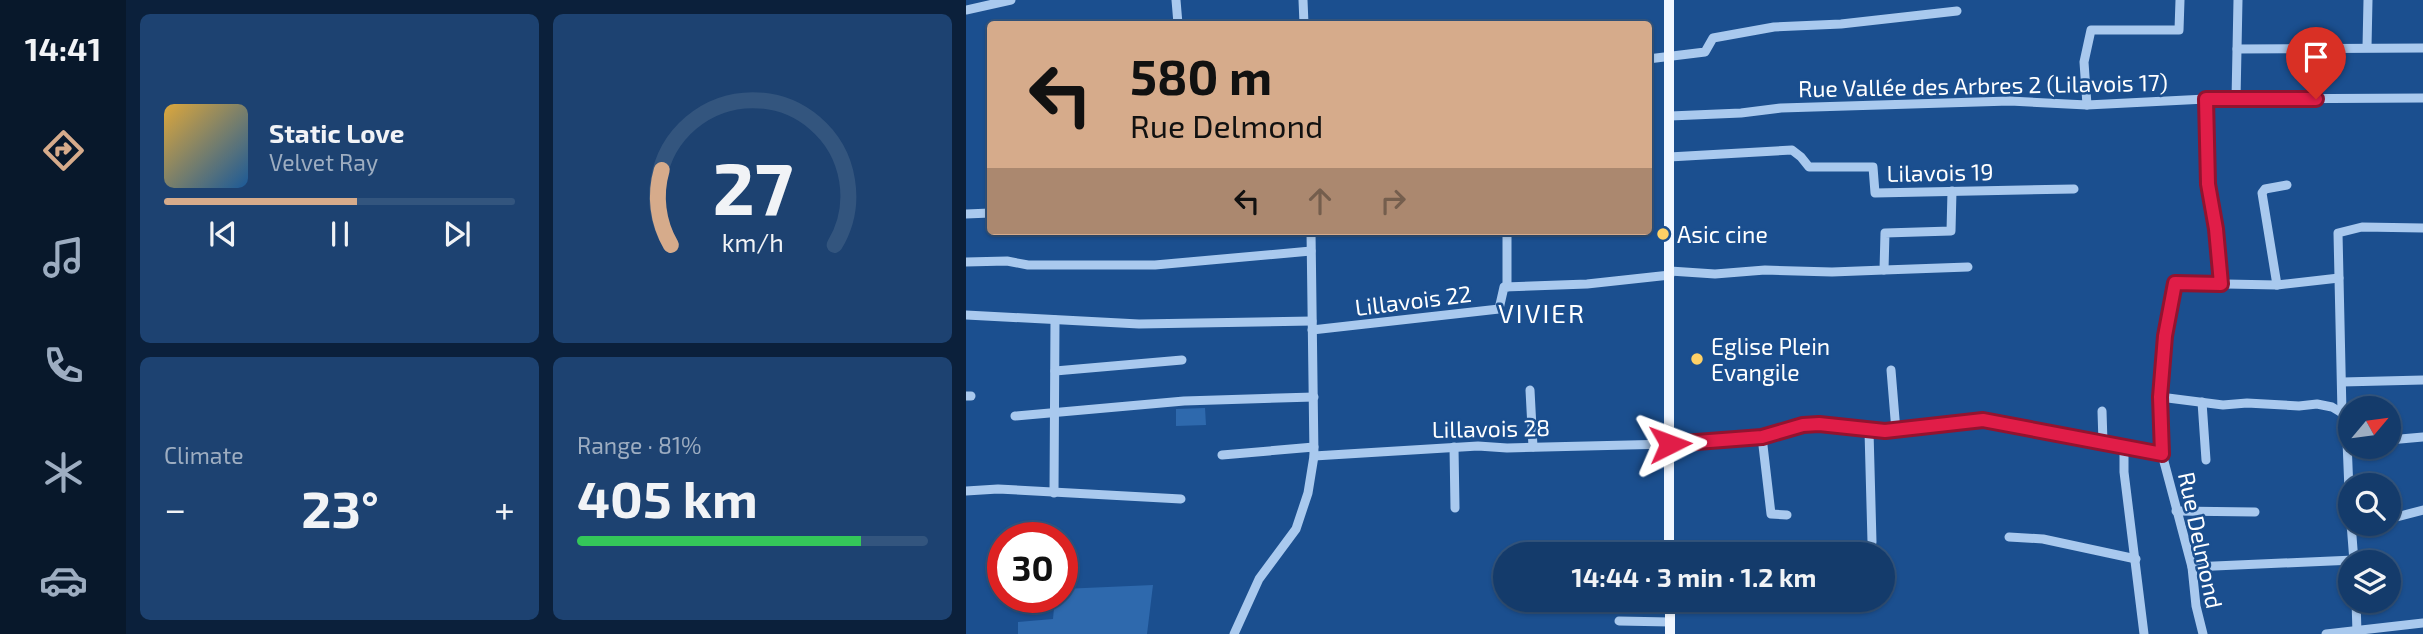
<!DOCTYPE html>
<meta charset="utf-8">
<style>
:root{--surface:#143b6b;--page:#1d4271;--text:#f1f3f6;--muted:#9dadc1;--line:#33557e;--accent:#d6ab8b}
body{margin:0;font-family:"Exo 2",sans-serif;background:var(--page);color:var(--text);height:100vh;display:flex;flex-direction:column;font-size:26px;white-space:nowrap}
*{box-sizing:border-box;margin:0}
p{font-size:23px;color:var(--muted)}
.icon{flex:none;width:38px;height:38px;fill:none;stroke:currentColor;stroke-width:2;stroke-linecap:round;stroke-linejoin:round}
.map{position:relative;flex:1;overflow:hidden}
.panel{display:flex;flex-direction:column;gap:14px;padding:14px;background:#0b203b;width:840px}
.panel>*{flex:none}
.hud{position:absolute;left:21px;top:21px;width:665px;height:214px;border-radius:7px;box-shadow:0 2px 5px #0004,0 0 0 2px var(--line);background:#d6ab8b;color:#111;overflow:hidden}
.needle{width:46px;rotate:61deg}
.tools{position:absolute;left:1372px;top:396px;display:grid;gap:14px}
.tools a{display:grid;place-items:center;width:63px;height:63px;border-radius:50%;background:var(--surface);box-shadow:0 2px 5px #0004,0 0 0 2px var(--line);font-size:35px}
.speed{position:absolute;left:21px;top:522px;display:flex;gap:14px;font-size:35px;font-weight:700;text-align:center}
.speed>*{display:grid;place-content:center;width:91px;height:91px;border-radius:50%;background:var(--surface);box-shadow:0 2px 5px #0004,0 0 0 2px var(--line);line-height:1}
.speed .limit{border:10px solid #d22;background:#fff;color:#111}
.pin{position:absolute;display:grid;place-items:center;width:60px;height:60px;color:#fff;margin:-72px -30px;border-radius:50% 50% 50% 0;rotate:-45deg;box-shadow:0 0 7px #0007}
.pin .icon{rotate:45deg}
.me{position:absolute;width:77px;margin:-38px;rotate:87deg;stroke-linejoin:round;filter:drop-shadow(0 0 5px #0008)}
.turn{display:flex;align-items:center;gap:24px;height:147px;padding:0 28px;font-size:32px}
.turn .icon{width:91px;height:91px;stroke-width:2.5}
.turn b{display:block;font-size:49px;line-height:60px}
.lanes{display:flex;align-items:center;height:66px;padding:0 28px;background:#0003;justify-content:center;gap:35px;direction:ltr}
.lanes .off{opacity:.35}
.big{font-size:52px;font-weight:700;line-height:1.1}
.panel .tile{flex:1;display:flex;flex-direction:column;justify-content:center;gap:10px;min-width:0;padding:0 24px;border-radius:10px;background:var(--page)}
.panel .dial{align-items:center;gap:0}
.dial svg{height:182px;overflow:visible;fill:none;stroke:var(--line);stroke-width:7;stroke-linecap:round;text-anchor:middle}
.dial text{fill:var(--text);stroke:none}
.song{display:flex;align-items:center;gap:21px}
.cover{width:84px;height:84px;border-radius:10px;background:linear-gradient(135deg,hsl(40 70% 55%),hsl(210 70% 35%))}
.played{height:7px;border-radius:4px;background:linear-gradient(90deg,var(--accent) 55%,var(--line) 55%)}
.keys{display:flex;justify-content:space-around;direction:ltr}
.heat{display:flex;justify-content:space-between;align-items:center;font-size:38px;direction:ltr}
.charge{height:10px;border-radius:5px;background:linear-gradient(90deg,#34c759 81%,var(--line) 0)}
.panel .tiles{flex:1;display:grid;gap:14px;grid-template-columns:repeat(2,1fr)}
.trip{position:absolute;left:527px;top:542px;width:402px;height:70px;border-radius:35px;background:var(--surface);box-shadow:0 2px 5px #0004,0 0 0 2px var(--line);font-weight:700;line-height:70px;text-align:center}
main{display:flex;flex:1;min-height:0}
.tabs{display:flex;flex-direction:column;width:126px;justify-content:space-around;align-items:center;background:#08182b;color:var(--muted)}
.tabs .icon{width:49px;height:49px}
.tabs .selected{color:var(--accent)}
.tabs b{font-size:32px;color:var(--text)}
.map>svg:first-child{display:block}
</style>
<main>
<nav class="tabs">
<b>14:41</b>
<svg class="icon selected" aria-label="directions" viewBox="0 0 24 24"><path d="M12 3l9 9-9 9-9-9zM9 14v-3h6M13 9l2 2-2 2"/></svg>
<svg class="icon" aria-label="music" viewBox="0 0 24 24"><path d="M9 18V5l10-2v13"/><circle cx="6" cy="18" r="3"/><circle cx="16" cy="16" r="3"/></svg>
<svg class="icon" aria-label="phone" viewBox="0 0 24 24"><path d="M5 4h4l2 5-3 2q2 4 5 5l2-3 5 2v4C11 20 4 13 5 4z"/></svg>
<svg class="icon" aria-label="climate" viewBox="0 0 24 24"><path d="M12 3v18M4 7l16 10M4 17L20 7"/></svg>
<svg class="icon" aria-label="car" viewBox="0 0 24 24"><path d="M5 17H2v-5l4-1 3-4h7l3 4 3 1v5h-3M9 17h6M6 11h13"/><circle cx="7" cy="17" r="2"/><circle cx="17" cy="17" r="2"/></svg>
</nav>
<section class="panel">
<div class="tiles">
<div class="tile">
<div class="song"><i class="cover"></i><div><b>Static Love</b><p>Velvet Ray</p></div></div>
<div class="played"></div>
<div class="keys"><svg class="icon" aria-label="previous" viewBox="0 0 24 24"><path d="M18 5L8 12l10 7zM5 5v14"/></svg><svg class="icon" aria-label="pause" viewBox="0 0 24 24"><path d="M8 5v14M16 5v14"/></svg><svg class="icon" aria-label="next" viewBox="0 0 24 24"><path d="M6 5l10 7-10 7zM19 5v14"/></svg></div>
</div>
<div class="tile dial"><svg viewBox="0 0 100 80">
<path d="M14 69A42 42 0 1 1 86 69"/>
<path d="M14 69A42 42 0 0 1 10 36" stroke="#d6ab8b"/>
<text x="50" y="56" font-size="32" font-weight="700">27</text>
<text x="50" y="72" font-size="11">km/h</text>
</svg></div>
<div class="tile"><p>Climate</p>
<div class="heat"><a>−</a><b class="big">23°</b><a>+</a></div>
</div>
<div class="tile"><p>Range · 81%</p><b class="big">405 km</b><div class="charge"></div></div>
</div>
</section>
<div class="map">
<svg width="1457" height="634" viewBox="0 0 1457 634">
<rect width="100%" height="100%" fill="#1b4f8f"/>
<g fill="#2e69ad">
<polygon points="239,408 240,425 210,426 210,409"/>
<polygon points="187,585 181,634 52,634 52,622 87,619 89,597 96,597 96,589"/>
</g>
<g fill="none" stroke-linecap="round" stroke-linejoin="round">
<g stroke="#a9c9ee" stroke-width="9">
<polyline points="210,0 212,24"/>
<polyline points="337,0 338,24"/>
<polyline points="0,10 45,0"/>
<polyline points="1401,47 1402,0"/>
<polyline points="1271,49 1457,48"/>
<polyline points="682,59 739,52 747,38 808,27 875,24 991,11"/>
<polyline points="1240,99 1242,184 1250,229 1255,284"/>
<polyline points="1270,99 1272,0"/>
<polyline points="1121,105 1118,62 1125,30 1213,30 1214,0"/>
<polyline points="704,116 775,113 815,108 1044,101 1121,105 1240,99 1457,98"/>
<polyline points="703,157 826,150 835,157 843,167 907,167 909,193 1108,189"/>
<polyline points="0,214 24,213"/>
<polyline points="0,262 41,261 62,265 189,265 345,251"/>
<polyline points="918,270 1002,267"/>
<polyline points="704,271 749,274 799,270 866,272 918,270 919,233 985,231 986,191"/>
<polyline points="1311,285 1296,193 1299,189 1321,185"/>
<polyline points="541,287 541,231"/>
<polyline points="0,315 173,324 346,321"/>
<polyline points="346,330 533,309 538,287 621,284 704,275"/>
<polyline points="925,370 930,431"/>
<polyline points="89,371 216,360"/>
<polyline points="1376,382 1457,380"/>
<polyline points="564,390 567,447"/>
<polyline points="0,396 5,396"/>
<polyline points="1194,397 1257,405 1281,403 1333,406 1351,404 1366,407 1376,413"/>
<polyline points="1236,402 1240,460"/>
<polyline points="1136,411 1137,443"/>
<polyline points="49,416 218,401 348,397"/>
<polyline points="903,431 906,542"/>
<polyline points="796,437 805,514 821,515"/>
<polyline points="1423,440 1457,437"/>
<polyline points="488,447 489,508"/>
<polyline points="1158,448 1158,472 1178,634"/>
<polyline points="256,455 348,447"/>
<polyline points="348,456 512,446 541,448 704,444 796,437 837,425 853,424 919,431 1017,420 1196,454"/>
<polyline points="0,491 32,489 215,499"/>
<polyline points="88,493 89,320"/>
<polyline points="1210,511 1289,512"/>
<polyline points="1384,516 1381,441 1376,413 1372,233 1396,227 1457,228"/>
<polyline points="1423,519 1457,510"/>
<polyline points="1385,523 1388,562"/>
<polyline points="1385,528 1405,523"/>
<polyline points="1043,537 1077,539 1170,559"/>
<polyline points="1226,567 1388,560"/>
<polyline points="1390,600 1391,633"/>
<polyline points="653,621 704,622"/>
<polyline points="268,634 293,579 330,529 342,493 348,456 345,231"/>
<polyline points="1237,634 1230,606 1226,567 1196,454 1194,397 1199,336 1209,283 1311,285 1373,278"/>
<polyline points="1360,634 1457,623"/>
</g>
<g stroke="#f0f6ff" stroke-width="10">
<polyline points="703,555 703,0"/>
<polyline points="704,600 704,634"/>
</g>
</g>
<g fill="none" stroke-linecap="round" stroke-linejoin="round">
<defs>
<polyline id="route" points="704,444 796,437 837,425 853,424 919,431 1017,420 1196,454 1194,397 1199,336 1209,283 1255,284 1250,229 1242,184 1240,99 1350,99"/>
</defs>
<use href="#route" stroke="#92132f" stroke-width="18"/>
<use href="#route" stroke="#e11d48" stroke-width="12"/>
</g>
<g fill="#ffd166" stroke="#1b4f8f" stroke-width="2.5">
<circle cx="697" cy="234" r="7"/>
<circle cx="731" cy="359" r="7"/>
</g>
<g text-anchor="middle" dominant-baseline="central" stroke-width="5" stroke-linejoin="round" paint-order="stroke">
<g font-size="23" fill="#fff" stroke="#1b4f8f">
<text transform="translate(1017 85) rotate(-1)">Rue Vallée des Arbres 2 (Lilavois 17)</text>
<text transform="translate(974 172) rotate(-1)">Lilavois 19</text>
<text transform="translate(447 300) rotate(-7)">Lillavois 22</text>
<text transform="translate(525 428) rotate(-1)">Lillavois 28</text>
<text transform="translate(1235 540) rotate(78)">Rue Delmond</text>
</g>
<g font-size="23" fill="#fff" stroke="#1b4f8f" text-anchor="start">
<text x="711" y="234">Asic cine</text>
<text x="745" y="346">Eglise Plein<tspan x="745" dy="26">Evangile</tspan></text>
</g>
<g font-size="26" letter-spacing="2" fill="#fff" stroke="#1b4f8f">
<text x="576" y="312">VIVIER</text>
</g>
</g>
</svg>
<div class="tools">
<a><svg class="needle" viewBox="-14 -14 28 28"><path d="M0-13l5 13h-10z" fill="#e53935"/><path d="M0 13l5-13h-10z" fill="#9dadc1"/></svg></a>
<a><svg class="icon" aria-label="search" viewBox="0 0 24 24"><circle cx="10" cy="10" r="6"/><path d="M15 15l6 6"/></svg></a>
<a><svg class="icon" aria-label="layers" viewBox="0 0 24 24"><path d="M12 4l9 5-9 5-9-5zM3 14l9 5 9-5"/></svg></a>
</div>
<div class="speed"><div class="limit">30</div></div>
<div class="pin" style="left:1350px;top:99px;background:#d93025"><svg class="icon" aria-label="arrive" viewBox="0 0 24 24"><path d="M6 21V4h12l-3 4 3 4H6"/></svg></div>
<svg class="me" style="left:704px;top:444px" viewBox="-20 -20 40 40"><path d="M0-17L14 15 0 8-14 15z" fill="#e11d48" stroke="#fff" stroke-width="4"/></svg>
<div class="trip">14:44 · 3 min · 1.2 km</div>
<div class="hud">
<div class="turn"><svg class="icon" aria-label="left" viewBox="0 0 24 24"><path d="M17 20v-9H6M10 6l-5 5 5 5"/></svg><div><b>580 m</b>Rue Delmond</div></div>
<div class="lanes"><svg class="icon" aria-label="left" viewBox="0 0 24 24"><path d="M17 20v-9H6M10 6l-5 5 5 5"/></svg><svg class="icon off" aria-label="ahead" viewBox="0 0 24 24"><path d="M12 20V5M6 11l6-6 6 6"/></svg><svg class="icon off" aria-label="right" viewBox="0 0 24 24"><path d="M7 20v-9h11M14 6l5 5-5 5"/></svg></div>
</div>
</div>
</main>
